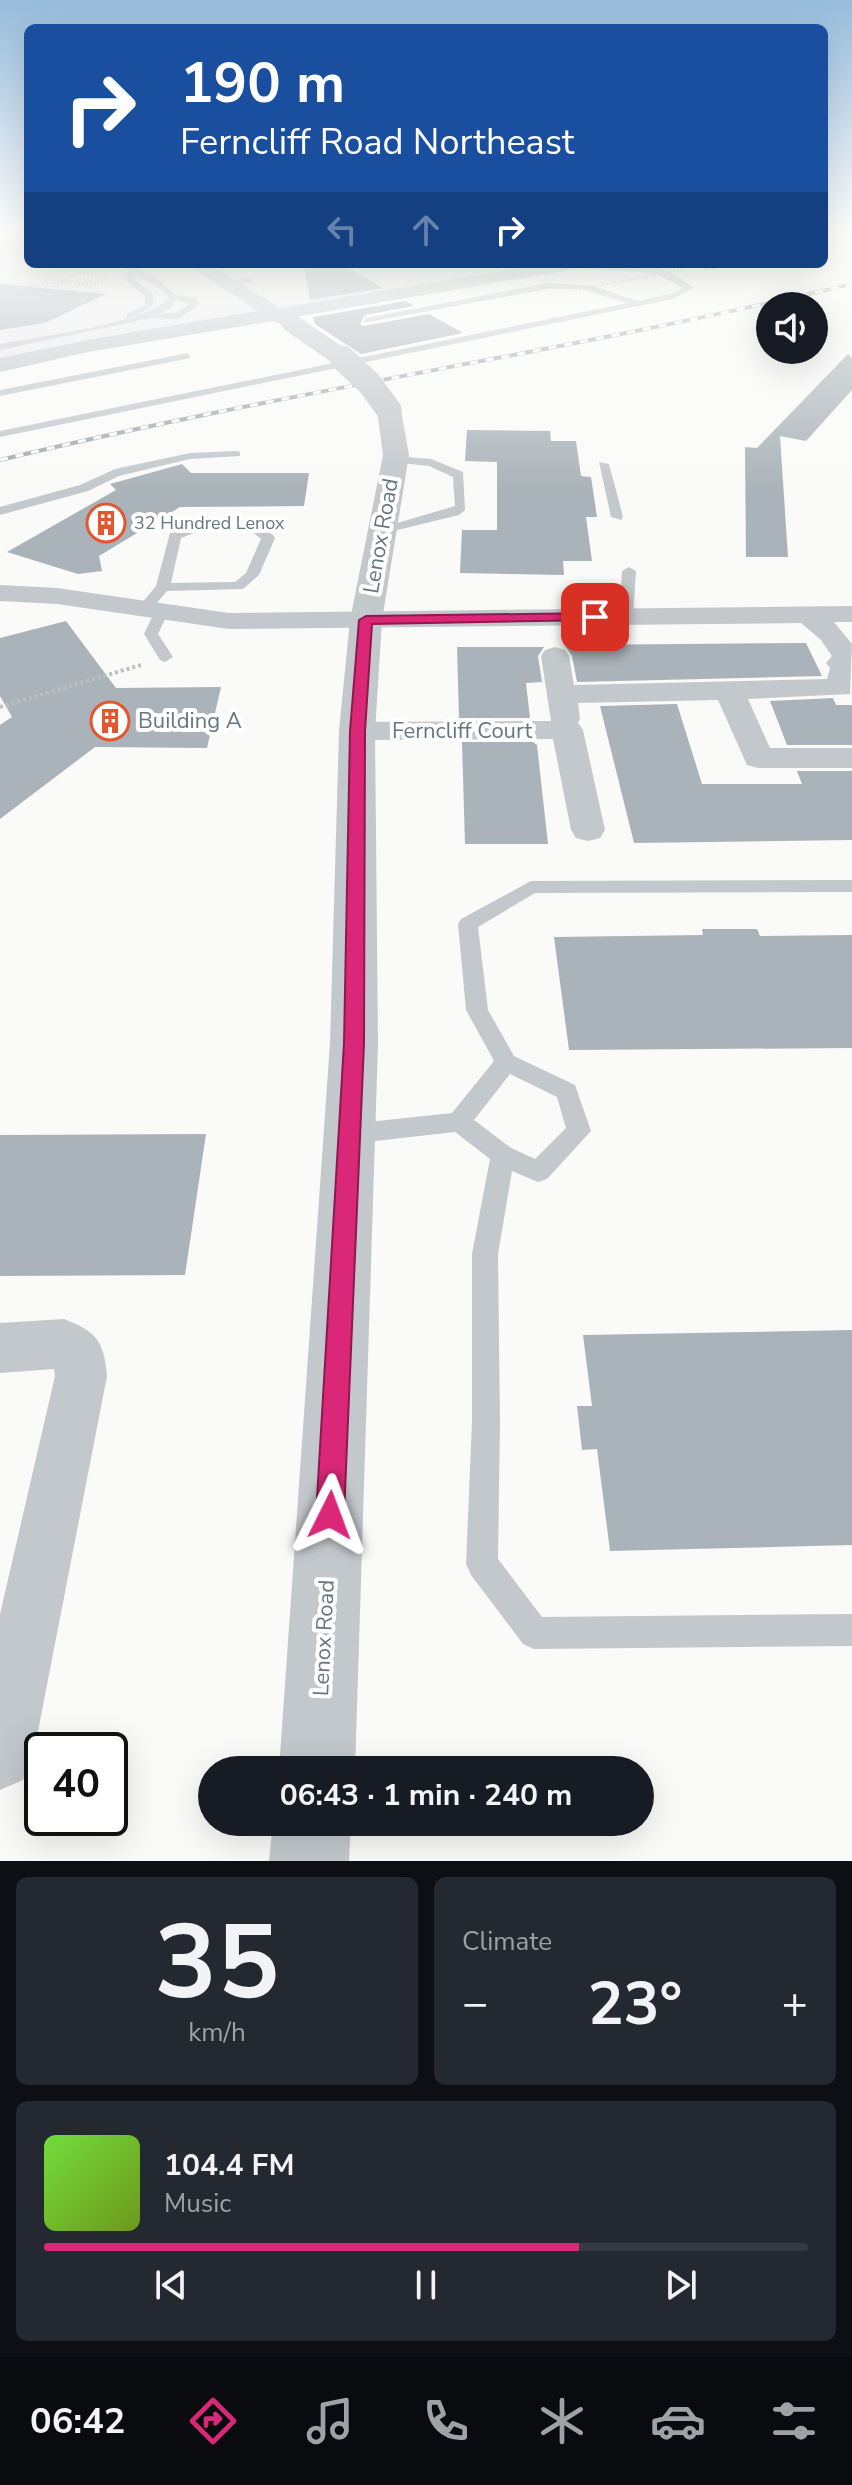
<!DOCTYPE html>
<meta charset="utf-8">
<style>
:root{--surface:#171b24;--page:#242831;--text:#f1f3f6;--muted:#9ea1a6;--line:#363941;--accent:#db2777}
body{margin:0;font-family:"Nunito Sans",sans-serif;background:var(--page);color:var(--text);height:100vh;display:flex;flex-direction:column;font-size:30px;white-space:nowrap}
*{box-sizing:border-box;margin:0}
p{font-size:26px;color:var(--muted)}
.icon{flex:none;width:44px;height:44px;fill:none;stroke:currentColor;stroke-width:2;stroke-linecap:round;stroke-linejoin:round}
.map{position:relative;height:1861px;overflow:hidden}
.side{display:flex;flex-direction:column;gap:16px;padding:16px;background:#0d0f14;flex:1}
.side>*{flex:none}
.banner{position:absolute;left:24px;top:24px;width:804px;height:244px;border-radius:12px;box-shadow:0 8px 32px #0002;background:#1a4fa0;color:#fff;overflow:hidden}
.tools{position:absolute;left:756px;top:292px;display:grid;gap:16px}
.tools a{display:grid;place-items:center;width:72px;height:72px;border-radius:50%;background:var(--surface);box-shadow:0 8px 32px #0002;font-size:40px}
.speed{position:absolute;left:24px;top:1732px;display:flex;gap:16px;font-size:40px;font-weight:700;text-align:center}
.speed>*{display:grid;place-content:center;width:104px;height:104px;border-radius:50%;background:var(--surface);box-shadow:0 8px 32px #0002;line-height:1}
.speed .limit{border:4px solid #111;border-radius:12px;background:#fff;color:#111}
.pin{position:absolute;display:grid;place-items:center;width:68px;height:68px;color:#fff;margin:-34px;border-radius:16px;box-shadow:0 4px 12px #0006}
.me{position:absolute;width:88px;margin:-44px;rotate:3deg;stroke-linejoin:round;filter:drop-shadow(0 0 6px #0008)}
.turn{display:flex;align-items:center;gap:28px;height:168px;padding:0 24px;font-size:36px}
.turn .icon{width:104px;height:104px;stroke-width:2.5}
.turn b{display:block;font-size:56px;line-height:68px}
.lanes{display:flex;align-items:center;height:76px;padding:0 24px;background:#0003;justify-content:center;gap:40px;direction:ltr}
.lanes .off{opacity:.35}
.big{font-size:60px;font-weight:700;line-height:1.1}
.side .tile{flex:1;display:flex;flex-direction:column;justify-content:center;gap:12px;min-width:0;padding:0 28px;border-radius:12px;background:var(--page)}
.side .dial{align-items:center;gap:0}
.dial b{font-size:104px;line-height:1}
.song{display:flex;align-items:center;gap:24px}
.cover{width:96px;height:96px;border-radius:12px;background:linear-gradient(135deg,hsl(100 70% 55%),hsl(80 70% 35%))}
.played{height:8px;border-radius:4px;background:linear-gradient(90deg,var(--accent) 70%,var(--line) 70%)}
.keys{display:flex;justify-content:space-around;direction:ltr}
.heat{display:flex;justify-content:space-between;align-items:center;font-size:44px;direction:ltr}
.side .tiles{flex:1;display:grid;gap:16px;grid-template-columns:1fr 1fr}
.tile:last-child{grid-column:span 2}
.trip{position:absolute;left:198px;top:1756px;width:456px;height:80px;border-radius:40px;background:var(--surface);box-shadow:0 8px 32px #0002;font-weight:700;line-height:80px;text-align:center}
.dock{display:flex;height:128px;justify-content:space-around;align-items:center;background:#090b0e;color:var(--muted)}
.dock .icon{width:56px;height:56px}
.dock .on{color:var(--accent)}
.dock b{font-size:36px;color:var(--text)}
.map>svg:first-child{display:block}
</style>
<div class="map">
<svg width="852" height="1861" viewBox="0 0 852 1861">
<rect width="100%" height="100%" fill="#fafaf8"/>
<polygon fill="#e8e9e9" points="0,231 28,231 28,264 570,264 0,365"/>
<g fill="#aab3b9">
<polygon points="304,264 341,264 383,288 310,300"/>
<polygon points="0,284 106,294 45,323 0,330"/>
<polygon points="406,301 414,306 365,315 360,324 364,326 429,314 463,333 361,354 315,324 313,317"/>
<polygon points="848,354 852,358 852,390 806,441 780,436 788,557 746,557 745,447 757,448"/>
<polygon points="467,430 550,431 551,441 576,441 581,476 591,477 597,517 586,517 592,561 563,561 564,575 460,573 462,530 497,530 497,462 465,461"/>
<polygon points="182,464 191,473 309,473 304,506 180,507 99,556 102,571 78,574 7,552 116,490 110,484"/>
<polygon points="66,621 116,688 221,687 207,748 95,747 0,819 0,725 12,717 0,696 0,638"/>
<polygon points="806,643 822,676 577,682 572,656 566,647 572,647 571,645"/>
<polygon points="457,647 544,647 538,656 542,682 526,683 530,718 459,718"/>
<polygon points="833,698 836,705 852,705 852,745 787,745 770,701"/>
<polygon points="677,704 702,784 802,784 797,771 852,771 852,840 634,843 600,706"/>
<polygon points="462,742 533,742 537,745 548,844 465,844"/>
<polygon points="702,929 757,929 760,936 852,935 852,1048 569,1050 554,937 703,935"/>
<polygon points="206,1134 185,1275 0,1276 0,1135"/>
<polygon points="852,1330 852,1545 610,1551 597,1449 582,1450 577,1406 592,1406 583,1335"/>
</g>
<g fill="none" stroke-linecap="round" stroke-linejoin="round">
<g stroke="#bbbfc2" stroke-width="2" stroke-dasharray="2 2" stroke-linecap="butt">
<polyline points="704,270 736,264"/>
<polyline points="62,282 93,285 106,278"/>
<polyline points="6,290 61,282 78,273 102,274"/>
</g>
<polyline stroke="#bbbfc2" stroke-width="4" stroke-dasharray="3 3" stroke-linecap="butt" points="0,707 141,665"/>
<g fill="#c3c8cc" fill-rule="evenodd">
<polygon points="28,238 28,242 0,246 0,242"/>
<path d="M118,264h10l30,15 17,16 22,3 1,7 -20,14 -27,-1 -151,32v-6c31,-6 156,-22 168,-47l-10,-10 -23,-12 -3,2 22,18 -2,11 -19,12h-6v-4l17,-9 1,-9 -21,-17 5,-8zM175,300l15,4 -14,9 -17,1 12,-6z"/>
<path d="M612,264l28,3 -4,-3c20,0 42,11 57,24l-20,11 -673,138v-6l627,-128 -45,-14h-34l-185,34 3,-5 182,-35 45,3 44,15 33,-7 13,-6 -28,-15 -99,-6z"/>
<polygon points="250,277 253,282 226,286 222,283"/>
<polygon points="188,353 191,358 0,396 0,390"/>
<polygon points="236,451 240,452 240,456 190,459 119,476 88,491 0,515 0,507 80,485 115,469 190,453"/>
<polygon points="395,456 431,459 463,472 465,510 459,515 377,535 377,529 455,506 453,477 429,466 391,462 391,458"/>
<polygon points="599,462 609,464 623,517 621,520 611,517"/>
<path d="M205,520h46l22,15 2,3 -16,37 -16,14 -76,2 -18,21h-10l-2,-3 19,-23 14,-53zM207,528h41l13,11 -15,34 -11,9 -64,1 10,-45z"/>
<polygon points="629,567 636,571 633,616 626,620 619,616 622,571"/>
<polygon points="161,609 168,613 158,634 173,657 165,662 160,660 144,634 154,613"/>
<path d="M852,880v12l-317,1 -57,34 10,83 26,46 61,29 16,46 -44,48 -9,3 -26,-11 -14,83 2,168 -2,137 44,58 310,-3v32l-318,3 -11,-5 -52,-69 -5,-11 6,-142v-168l18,-95 -35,-27 -106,12 -8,-3 -4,-7 4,-7 8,-3 103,-11 42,-52 -28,-51 -8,-86 3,-5 70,-38zM510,1074l47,23 9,31 -31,31 -24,-11 -37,-28z"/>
</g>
<g fill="#c3c8cc" fill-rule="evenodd">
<polygon points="0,585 57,588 229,613 852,606 852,622 834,622 852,644 850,694 748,699 770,748 852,748 852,768 758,768 747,765 718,700 578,703 580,719 578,723 583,730 605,830 600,838 588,841 576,838 571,830 553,739 357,740 346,738 341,731 346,724 357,722 551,721 541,656 545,650 555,647 565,650 569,656 574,685 827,679 830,668 826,663 832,656 821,640 801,623 229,629 57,604 0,601"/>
<path d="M64,1319c33,13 40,22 43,57l-74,381 -10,23 -23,10v-176l55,-238 -1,-7 -54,4v-50z"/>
</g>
<g fill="#c3c8cc" fill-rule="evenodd">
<polygon points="187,264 209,264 280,308 543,264 585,264 576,269 295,317 299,322 289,328 273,321 88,352 0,372 0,358 88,340 258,311"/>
<polygon points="389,403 397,405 401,410 409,455 382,620 375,731 378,1043 355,1770 279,1770 330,1043 339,731 350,620 383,455 377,410 381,405"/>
<polygon points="273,1822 351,1822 349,1861 269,1861"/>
</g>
<defs>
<path id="rail" d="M0,460c282,-68 570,-109 852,-176"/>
</defs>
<use href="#rail" stroke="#a2aab0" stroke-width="4"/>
<use href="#rail" stroke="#fff" stroke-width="3" stroke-dasharray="8" stroke-linecap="butt"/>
<polyline stroke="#bbbfc2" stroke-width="2" stroke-dasharray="2 2" stroke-linecap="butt" points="575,290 685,269"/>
<polyline stroke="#c3c8cc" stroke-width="19" points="291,323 345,360"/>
<polyline stroke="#c3c8cc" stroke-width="25" points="342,358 369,383 389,410"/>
</g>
<linearGradient id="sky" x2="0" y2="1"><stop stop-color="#96bcdc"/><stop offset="0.47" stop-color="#fdfdfc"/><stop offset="1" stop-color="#fdfdfc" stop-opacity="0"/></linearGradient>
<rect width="852" height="491" fill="url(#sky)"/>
<polygon fill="#db2777" stroke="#8e194d" stroke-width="2" points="595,613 601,617 599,620 372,624 365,731 364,1043 344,1515 340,1525 330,1529 320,1525 316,1515 344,1043 350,731 359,620 366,616"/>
<defs>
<symbol id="building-ring" viewBox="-11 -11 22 22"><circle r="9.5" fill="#fff" stroke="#e4572e" stroke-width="1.5"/><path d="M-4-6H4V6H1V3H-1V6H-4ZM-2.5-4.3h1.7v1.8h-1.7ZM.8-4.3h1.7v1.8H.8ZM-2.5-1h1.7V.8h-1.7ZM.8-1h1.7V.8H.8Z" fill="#e4572e"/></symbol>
</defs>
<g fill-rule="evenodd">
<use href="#building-ring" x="84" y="501" width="44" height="44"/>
<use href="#building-ring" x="88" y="699" width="44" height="44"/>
</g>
<g text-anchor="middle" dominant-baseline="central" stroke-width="8" stroke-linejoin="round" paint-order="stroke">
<g font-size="18" fill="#657683" stroke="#fff" text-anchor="start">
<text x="134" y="523">32 Hundred Lenox</text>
</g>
<g font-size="22" fill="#657683" stroke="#fff">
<text transform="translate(381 536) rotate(-80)">Lenox Road</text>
<text x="462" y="731">Ferncliff Court</text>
<text transform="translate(324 1638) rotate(-87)">Lenox Road</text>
</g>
<g font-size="22" fill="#657683" stroke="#fff" text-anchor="start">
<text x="138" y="721">Building A</text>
</g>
</g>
</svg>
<div class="tools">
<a><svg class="icon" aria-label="sound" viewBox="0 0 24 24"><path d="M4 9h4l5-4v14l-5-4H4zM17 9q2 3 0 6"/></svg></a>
</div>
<div class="speed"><div class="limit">40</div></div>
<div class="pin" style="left:595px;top:617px;background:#d93025"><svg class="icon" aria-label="arrive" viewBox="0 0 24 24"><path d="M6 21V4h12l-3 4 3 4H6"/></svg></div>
<svg class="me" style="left:330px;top:1515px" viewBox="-20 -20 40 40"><path d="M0-17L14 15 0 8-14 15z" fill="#db2777" stroke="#fff" stroke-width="4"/></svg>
<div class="trip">06:43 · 1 min · 240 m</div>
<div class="banner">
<div class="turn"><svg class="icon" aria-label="right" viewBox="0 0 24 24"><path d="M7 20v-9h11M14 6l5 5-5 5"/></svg><div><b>190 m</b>Ferncliff Road Northeast</div></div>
<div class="lanes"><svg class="icon off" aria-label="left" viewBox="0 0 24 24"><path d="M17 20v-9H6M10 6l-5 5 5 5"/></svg><svg class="icon off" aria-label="ahead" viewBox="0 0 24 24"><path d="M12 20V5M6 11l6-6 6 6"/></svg><svg class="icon" aria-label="right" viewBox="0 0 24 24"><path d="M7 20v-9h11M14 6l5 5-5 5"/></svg></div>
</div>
</div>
<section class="side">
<div class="tiles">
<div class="tile dial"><b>35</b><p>km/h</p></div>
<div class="tile"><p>Climate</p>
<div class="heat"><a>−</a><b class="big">23°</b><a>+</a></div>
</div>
<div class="tile">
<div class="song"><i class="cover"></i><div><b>104.4 FM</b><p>Music</p></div></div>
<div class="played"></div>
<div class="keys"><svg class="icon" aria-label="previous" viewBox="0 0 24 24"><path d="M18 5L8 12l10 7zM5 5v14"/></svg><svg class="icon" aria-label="pause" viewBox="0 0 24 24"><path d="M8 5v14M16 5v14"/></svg><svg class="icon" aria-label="next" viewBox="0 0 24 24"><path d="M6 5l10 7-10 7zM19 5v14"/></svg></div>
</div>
</div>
</section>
<nav class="dock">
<b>06:42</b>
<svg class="icon on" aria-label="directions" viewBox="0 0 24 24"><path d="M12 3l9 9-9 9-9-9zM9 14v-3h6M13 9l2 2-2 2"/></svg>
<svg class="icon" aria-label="music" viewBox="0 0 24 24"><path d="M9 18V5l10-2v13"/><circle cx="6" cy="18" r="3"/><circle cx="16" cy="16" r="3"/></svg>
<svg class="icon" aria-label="phone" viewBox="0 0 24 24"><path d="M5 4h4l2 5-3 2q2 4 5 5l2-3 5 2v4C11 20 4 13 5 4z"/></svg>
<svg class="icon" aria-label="climate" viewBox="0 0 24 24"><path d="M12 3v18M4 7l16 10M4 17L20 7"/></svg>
<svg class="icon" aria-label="car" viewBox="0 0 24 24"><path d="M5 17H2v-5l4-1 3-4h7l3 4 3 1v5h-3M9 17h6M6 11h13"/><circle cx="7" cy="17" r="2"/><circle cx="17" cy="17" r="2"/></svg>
<svg class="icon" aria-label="filters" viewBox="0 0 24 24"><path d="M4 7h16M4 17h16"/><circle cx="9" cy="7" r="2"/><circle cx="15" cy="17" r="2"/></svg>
</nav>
